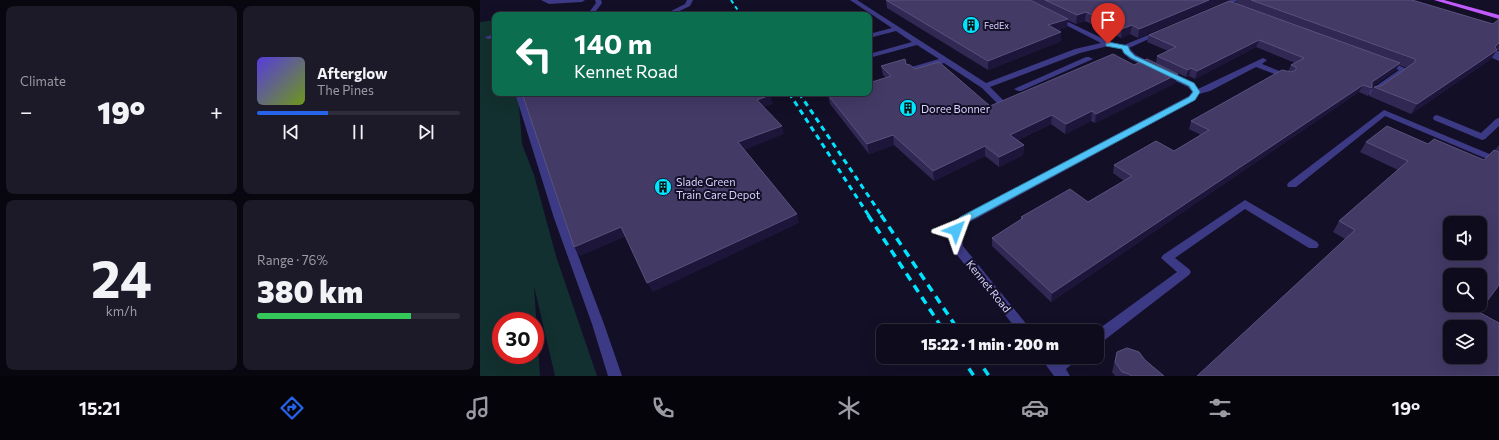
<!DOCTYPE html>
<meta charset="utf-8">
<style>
:root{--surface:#0e0b1c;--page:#1c1929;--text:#f1f3f6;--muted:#9b9ba3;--line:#2e2b3b;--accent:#2563eb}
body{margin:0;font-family:Commissioner,sans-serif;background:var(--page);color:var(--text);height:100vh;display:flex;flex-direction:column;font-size:15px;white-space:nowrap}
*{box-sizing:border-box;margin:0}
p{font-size:13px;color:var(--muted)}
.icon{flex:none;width:22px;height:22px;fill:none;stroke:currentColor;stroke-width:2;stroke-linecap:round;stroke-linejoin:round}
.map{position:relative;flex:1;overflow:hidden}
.drawer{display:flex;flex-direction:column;gap:6px;padding:6px;background:#08060f;width:480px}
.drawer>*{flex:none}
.top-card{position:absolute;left:12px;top:12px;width:380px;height:84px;border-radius:8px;box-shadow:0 4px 16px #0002,0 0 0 1px var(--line);background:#0b6e4f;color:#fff;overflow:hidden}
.fabs{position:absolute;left:963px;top:216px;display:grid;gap:8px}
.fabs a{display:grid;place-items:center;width:44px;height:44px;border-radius:8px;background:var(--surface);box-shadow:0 4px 16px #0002,0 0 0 1px var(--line);font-size:20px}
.speed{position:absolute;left:12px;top:312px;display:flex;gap:8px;font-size:20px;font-weight:700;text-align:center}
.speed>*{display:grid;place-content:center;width:52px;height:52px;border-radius:50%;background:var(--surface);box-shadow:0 4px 16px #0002,0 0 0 1px var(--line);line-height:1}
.speed .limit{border:6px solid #d22;background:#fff;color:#111}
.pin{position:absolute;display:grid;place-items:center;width:34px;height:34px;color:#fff;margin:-41px -17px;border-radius:50% 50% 50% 0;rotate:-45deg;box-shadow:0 0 4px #0007}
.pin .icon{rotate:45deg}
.me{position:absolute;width:44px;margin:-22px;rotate:44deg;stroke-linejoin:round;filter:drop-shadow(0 0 3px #0008)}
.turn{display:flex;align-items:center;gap:14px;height:84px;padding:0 16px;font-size:18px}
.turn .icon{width:52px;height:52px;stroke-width:2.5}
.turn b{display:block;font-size:28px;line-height:34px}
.big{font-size:30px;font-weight:800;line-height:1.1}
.drawer .tile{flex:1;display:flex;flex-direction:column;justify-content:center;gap:6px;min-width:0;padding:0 14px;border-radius:8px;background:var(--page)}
.drawer .dial{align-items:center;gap:0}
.dial b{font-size:52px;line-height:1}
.song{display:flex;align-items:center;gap:12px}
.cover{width:48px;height:48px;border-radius:6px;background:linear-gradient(135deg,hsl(250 70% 55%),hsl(80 70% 35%))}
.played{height:4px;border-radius:2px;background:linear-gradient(90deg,var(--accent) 35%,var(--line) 35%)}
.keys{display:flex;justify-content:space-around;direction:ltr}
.heat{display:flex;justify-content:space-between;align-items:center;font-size:22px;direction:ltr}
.charge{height:6px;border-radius:3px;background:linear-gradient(90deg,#34c759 76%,var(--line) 0)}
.drawer .tiles{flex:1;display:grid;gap:6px;grid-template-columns:repeat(2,1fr)}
.trip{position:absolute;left:396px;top:324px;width:228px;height:40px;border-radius:8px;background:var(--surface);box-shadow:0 4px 16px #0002,0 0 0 1px var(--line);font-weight:800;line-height:40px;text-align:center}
.tab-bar{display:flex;height:64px;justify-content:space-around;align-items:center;background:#06040b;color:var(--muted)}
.tab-bar .icon{width:28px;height:28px}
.tab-bar .selected{color:var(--accent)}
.tab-bar b{font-size:18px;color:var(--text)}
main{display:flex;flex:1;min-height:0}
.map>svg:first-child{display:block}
</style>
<main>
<section class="drawer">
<div class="tiles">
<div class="tile"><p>Climate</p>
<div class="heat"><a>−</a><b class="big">19°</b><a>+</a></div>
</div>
<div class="tile">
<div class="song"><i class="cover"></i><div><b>Afterglow</b><p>The Pines</p></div></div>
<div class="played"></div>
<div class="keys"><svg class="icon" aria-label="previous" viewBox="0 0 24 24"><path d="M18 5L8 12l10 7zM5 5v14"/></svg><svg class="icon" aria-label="pause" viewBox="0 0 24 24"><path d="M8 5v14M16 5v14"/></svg><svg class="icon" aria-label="next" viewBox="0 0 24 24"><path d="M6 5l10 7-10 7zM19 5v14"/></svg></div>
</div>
<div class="tile dial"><b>24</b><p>km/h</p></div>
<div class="tile"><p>Range · 76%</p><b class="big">380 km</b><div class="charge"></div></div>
</div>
</section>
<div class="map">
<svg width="1019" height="376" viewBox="0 0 1019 376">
<rect width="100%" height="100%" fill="#130f26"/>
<path fill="#12302f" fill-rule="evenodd" d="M15,20v73h23l4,51 12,31 22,81 41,120h-42l-21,-90 6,90h-60v-354zM21,321h34v34h-34z"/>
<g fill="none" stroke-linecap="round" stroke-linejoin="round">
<g fill="#3d3a85" fill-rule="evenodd">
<polygon points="61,0 105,0 102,2 69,4"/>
<polygon points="115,0 121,0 122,3 113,15 107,15 116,3"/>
<polygon points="207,0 213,0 210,6 191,15 183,15 205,4"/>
<path d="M370,0h7l129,83 89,-34 26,-6 -47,-24v-2l2,-1 54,26 14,3 34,-14h4v2l-33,15 7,7 58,28 4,6 65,-31 4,2 -5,4 30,12 -4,2h-3l-29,-11 -46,24 -11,3 -4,6 -227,123 -7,8 2,15 69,85h-14l-65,-81c-7,-12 0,-23 7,-33l229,-121 3,-4 -4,-5 -58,-28 -6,-5 -2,-5 -14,-3 -28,7 -90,34 16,16 -4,2h-3l-17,-17 -38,-25 -30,9h-6v-4l31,-9 -22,-14 -48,13v-4l43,-12 -16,-11 -27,7v-4l23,-6z"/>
<polygon points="751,0 759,0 741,8 736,7"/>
<polygon points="15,34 15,38 8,39 5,37"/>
<polygon points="1016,51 1019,51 1019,61 1010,57"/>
<polygon points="606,57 609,57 613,59 541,91 538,91 534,89"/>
<polygon points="903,61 909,61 929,70 895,95 889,95 889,91 919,70 903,65"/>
<polygon points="35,93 43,93 84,218 124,324 142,376 128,376 112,324 74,218"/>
<polygon points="904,110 1019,158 1019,164 905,116 816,187 808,187 807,185 808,183"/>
<polygon points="957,115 1001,133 1016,119 1019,118 1019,126 1005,139 1002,140 954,120 953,118 954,116"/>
<polygon points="765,200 837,242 839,245 837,248 829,248 765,209 695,258 709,269 711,272 709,275 622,342 617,344 616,331 697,272 681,258 683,255"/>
<polygon points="560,357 575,357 577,359 580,357 598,357 596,361 586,369 590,376 574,376"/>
</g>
<polygon fill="#c25bff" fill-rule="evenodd" points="954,0 964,0 1019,15 1019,19"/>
<polyline stroke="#00e5ff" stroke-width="2" stroke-dasharray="4 3.5" stroke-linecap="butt" points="251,0 261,15"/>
<g stroke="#00e5ff" stroke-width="3" stroke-dasharray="5.5 4.5" stroke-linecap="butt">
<polyline points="309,93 389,216"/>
<polyline points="319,93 402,216"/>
</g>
<g stroke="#00e5ff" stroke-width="3.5" stroke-dasharray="8 6" stroke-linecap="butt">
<polyline points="388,215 464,331"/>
<polyline points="401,215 479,331"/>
<polyline points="481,357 494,376"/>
<polyline points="496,357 509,376"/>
</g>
</g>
<g fill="#312854">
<polygon points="406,0 747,0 658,38 650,34 641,38 605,21 596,24 587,20 587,27 578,30 581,41 508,70 407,8"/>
<polygon points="757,0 932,0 1013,24 1019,19 1019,50 1017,50 1011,59 931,114 889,96 894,87 901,86 927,68 919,65 916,70 892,87 888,96 879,92 571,302 512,246 512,238 541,220 541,217 608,202 644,181 633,173 634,165 694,151 721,135 709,129 711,121 808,71 811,65 815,63 776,47 715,79 709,76 706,77 676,63 677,56 688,51 667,42 669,35 756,3"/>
<polygon points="426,64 510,106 654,65 698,74 695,83 615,123 611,121 585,134 571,124 538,140 544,145 543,155 519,167 505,156 454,181 414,145 389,154 350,104 348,95 406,78 403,75 401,66"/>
<polygon points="886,142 948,144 1004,160 1015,150 1019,145 1019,285 865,239 853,232 859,221 918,170 880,152"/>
<polygon points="637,352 665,360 684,376 635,376 632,372"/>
</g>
<g fill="#1d163a">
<polygon points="729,0 747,0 658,38 659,29"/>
<polygon points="606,12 605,21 596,24 597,15"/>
<polygon points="588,19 587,27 567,34 568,25"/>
<polygon points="652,25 650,34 641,38 642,29"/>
<polygon points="581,32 581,41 508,70 508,61"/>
<polygon points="779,40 776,47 715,79 717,71"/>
<polygon points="1019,43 1019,45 1016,50 1017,50 1011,59 931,114 937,104"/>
<polygon points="920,63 916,70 891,88 892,82"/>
<polygon points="711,68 709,76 706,77 708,70"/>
<polygon points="698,74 695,83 615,123 616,114"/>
<polygon points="883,85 879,92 571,302 572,293"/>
<polygon points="290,95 293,104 280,108 277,100"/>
<polygon points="612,111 611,121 585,134 586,124"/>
<polygon points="572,115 571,124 529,144 530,135"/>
<polygon points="302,126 304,134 262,151 258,142"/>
<polygon points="413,135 414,145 389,154 387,144"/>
<polygon points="544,145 543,155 519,167 519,157"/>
<polygon points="505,146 505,156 454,181 453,171"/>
<polygon points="317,214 319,223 173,292 167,283"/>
<polygon points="141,227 147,236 100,256 94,247"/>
</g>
<g fill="#433a66" stroke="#5a527e" fill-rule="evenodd">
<polygon points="406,0 550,0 588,19 568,25 581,32 508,61"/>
<polygon points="565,0 729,0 659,29 652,25 642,29 606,12 597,15"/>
<polygon points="771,0 932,0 1013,24 1019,19 1019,43 1015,47 1017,50 937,104 894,87 901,86 935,62 935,59"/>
<polygon points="749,1 920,63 892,82 892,88 883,85 572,293 512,238 543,218 541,217 590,189 608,202 652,176 634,165 676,141 694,151 729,130 711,121 802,70 811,72 816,70 816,67 811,65 824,58 779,40 717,71 711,68 708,70 677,56 696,47 669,35"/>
<polygon points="633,54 654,65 667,59 698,74 616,114 612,111 586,124 572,115 530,135 544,145 519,157 505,146 453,171 413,135 387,144 348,95 355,93 389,93 389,83 411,76 401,66 425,59 426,64 430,65 435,69 459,62 510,106"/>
<polygon points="42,93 288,93 290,95 277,100 302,126 258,142 317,214 167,283 141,227 94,247"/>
<path d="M907,126l41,18 6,-5 50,21 10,-10 5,2v133l-20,27 20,11v53h-302l158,-146 -16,-9 69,-60 -42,-19zM970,223h30v30h-30zM970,275h30v30h-30zM970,327h30v30h-30z"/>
<polygon points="647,348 659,352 665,360 684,376 651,376 649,374 642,372 635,362 637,352"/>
</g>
<polygon fill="#4fc3f7" stroke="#337fa1" points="628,42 648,46 650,51 655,56 714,83 720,92 715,100 487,222 480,233 473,233 471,230 480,217 709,97 713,92 709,86 651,58 644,53 642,49 626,46 626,43"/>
<defs>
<symbol id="building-disc" viewBox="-11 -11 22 22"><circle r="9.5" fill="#00e5ff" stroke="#130f26"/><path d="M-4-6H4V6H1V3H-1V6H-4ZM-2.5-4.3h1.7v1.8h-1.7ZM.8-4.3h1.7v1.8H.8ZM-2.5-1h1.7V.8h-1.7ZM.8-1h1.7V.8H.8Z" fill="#111"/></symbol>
</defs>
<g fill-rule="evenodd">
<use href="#building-disc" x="481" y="15" width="20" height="20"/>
<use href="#building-disc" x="418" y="98" width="20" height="20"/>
<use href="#building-disc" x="173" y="177" width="20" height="20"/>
</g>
<g text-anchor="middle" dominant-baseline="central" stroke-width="4" stroke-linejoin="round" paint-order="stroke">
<g font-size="9" fill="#d9d4ff" stroke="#130f26" text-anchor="start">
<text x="504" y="25">FedEx</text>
</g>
<g font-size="11" fill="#d9d4ff" stroke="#130f26" text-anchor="start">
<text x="441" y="108">Doree Bonner</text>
<text x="196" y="181">Slade Green<tspan x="196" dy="13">Train Care Depot</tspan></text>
</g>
<g font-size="11" fill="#d9d4ff" stroke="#130f26">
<text transform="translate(509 286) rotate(51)">Kennet Road</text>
</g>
</g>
</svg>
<div class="fabs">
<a><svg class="icon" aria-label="sound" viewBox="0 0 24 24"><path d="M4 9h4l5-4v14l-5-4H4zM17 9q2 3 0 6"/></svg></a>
<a><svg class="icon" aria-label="search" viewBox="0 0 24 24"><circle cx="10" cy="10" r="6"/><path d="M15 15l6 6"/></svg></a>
<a><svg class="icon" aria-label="layers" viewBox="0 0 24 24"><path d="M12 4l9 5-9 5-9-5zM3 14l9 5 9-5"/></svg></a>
</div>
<div class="speed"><div class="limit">30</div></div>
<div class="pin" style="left:628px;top:44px;background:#d93025"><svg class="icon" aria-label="arrive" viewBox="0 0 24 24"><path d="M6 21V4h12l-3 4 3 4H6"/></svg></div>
<svg class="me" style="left:476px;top:230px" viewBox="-20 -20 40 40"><path d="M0-17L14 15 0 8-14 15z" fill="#4fc3f7" stroke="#fff" stroke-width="4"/></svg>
<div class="trip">15:22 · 1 min · 200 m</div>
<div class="top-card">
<div class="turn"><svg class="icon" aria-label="left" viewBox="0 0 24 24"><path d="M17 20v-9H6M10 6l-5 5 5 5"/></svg><div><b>140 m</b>Kennet Road</div></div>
</div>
</div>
</main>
<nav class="tab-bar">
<b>15:21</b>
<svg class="icon selected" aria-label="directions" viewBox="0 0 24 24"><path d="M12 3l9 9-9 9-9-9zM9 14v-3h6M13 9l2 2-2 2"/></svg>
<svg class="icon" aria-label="music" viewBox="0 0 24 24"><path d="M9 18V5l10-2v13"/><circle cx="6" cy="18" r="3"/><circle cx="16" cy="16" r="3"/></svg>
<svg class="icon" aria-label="phone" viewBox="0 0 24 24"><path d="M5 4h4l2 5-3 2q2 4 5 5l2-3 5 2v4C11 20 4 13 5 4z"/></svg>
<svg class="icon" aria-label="climate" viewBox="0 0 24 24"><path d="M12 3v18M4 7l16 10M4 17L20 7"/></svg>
<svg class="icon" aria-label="car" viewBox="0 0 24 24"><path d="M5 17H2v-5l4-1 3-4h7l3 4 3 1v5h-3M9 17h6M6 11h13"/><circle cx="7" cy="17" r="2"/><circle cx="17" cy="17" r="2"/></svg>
<svg class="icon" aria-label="filters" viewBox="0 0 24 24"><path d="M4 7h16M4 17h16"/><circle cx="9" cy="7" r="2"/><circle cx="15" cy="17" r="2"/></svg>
<b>19°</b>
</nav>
